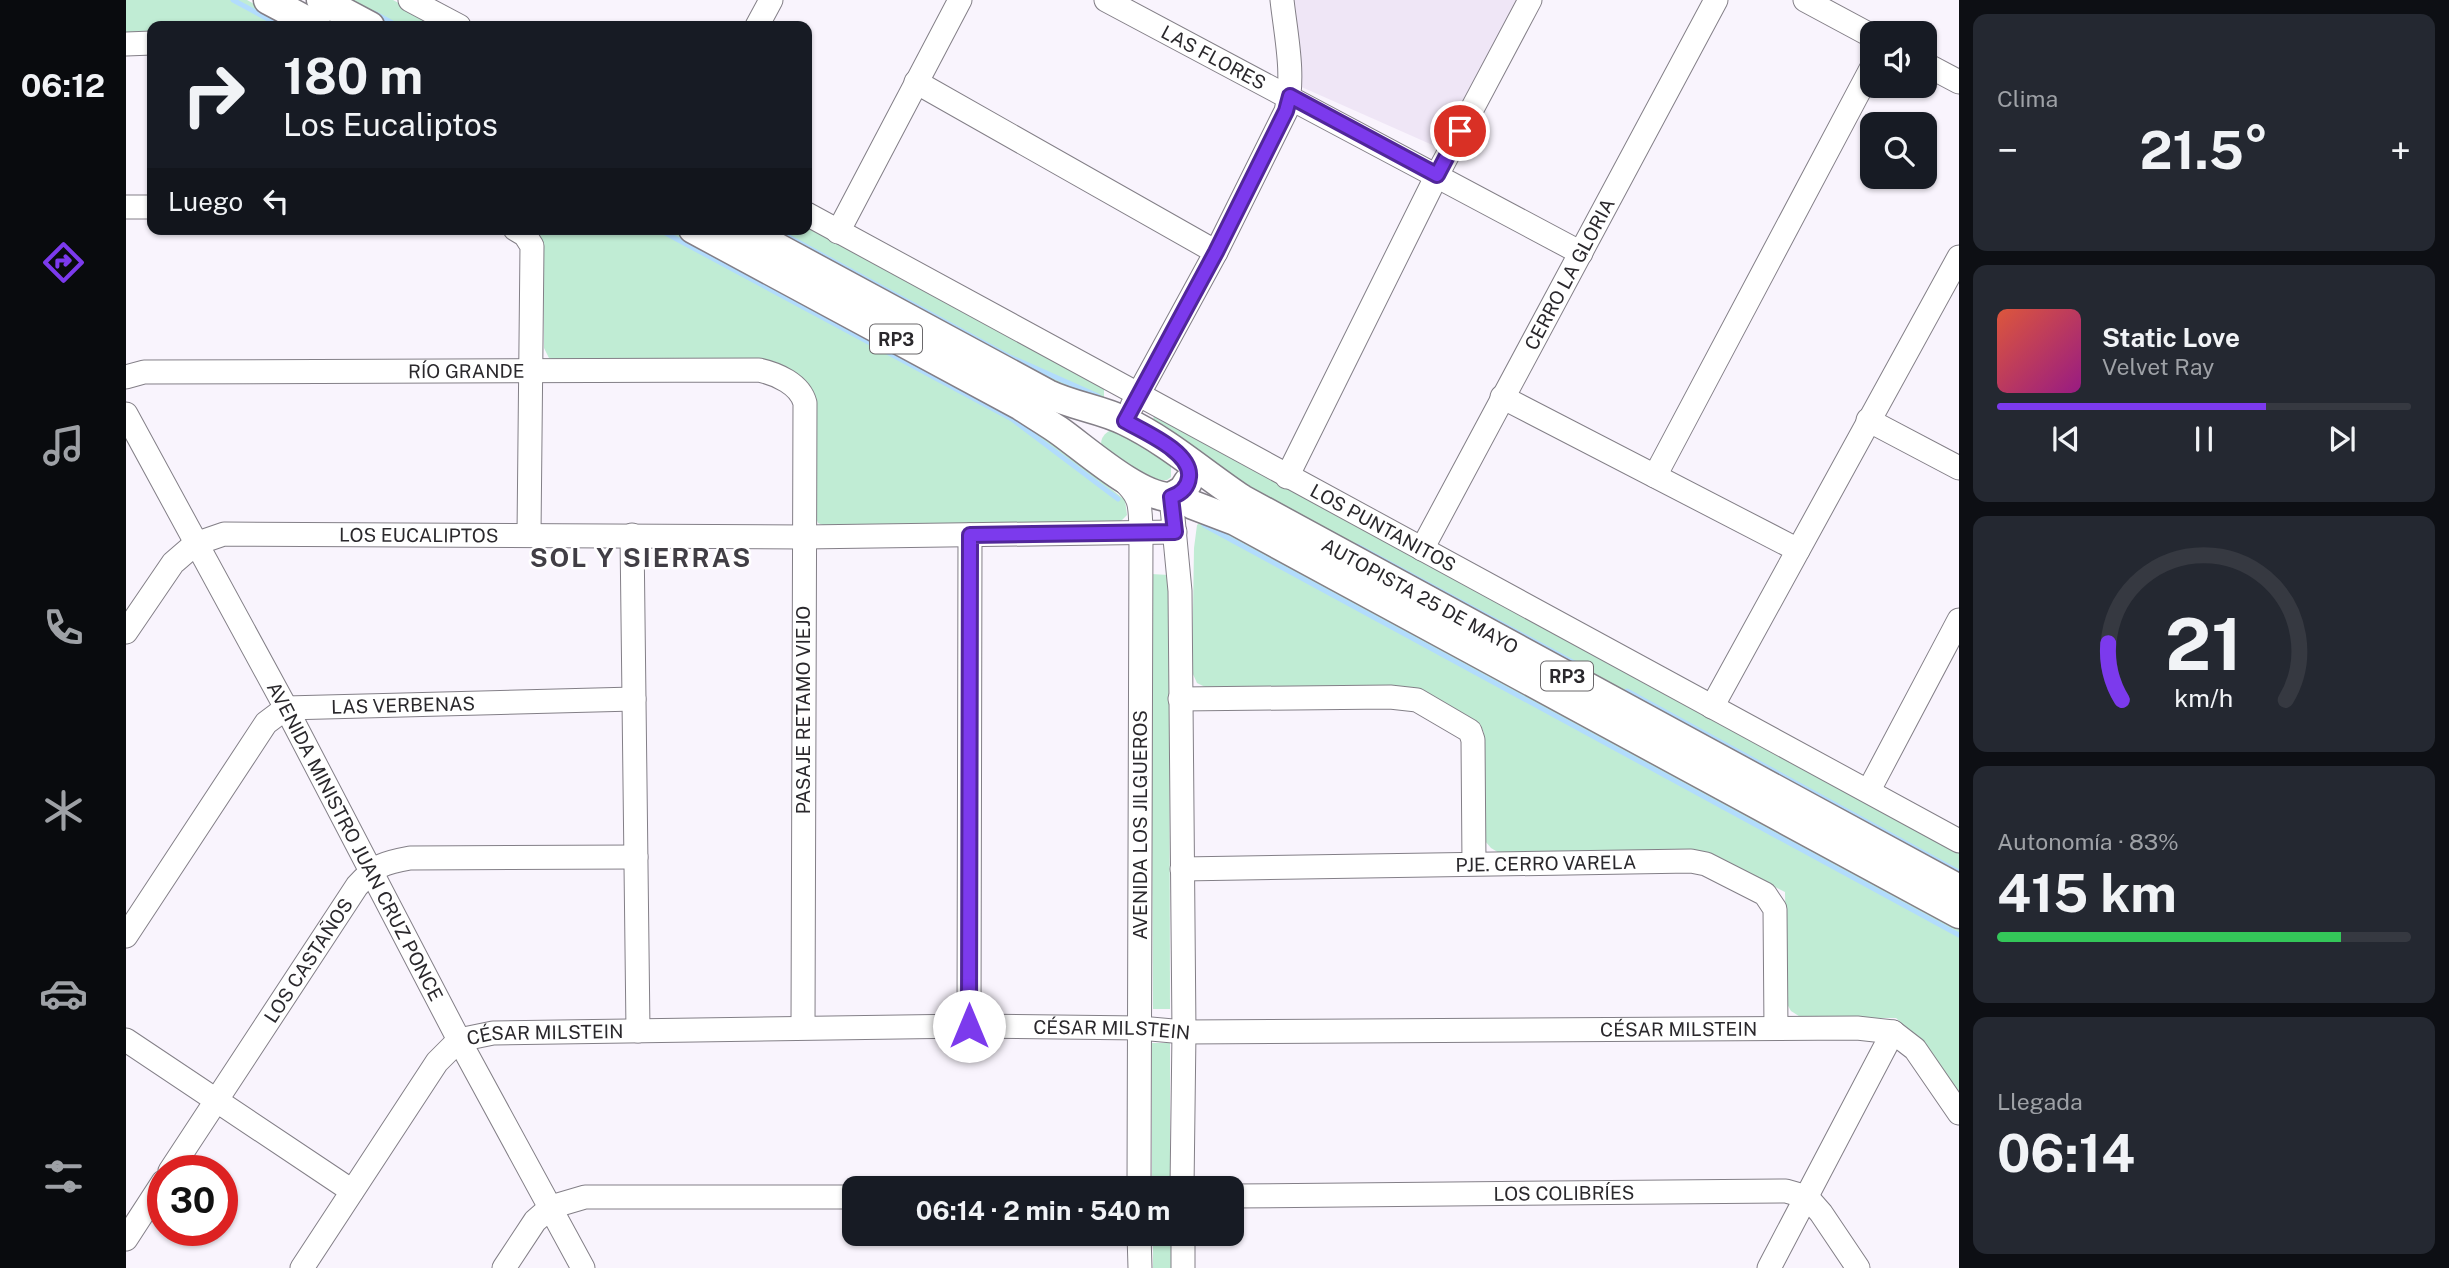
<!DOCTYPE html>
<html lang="es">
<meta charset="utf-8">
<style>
:root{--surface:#171b24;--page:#242831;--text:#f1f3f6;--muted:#9ea1a6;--line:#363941;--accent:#7c3aed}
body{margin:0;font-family:"Public Sans",sans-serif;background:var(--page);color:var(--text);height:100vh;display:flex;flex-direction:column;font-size:26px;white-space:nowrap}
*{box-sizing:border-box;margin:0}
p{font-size:23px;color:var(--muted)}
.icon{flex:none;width:38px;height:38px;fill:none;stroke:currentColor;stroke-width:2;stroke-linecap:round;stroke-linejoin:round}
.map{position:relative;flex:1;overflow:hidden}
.drawer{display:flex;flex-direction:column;gap:14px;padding:14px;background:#0d0f14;width:490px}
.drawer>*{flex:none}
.banner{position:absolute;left:21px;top:21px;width:665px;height:214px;border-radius:14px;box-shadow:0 2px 5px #0004;background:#171b24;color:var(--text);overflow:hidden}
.controls{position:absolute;left:1734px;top:21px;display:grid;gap:14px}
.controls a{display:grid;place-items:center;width:77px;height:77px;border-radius:14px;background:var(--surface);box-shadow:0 2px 5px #0004;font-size:35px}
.speed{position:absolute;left:21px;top:1155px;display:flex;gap:14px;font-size:35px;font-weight:700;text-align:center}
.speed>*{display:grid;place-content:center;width:91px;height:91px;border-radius:50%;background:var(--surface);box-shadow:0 2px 5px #0004;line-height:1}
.speed .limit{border:10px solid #d22;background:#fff;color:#111}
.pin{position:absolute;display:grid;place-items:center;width:60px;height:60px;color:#fff;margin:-30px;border:4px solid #fff;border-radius:50%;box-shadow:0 2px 7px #0007}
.me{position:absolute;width:77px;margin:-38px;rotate:0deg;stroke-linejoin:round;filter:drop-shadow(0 0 5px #0008)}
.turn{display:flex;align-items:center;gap:24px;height:147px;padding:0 21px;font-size:32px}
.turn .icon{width:91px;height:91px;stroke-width:2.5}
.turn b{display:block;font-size:49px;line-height:60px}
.then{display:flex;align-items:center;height:66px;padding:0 21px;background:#0003;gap:14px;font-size:26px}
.big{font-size:52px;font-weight:700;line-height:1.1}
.drawer .tile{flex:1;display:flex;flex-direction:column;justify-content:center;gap:10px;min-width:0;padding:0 24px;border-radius:14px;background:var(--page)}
.drawer .dial{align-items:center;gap:0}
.dial svg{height:182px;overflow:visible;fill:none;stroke:var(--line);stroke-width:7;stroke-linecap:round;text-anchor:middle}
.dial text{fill:var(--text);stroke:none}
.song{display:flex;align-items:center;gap:21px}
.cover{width:84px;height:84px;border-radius:10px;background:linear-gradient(135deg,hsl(10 70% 55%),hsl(310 70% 35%))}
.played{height:7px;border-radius:4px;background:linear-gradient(90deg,var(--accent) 65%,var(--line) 65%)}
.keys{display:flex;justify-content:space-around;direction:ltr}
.heat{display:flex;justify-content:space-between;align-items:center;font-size:38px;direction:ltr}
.charge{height:10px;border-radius:5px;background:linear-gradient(90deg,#34c759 83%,var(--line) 0)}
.trip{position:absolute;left:716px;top:1176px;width:402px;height:70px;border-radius:14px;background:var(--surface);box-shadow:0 2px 5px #0004;font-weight:700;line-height:70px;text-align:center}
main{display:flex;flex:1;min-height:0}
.dock{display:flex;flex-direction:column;width:126px;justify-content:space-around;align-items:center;background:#090b0e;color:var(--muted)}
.dock .icon{width:49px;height:49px}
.dock .selected{color:var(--accent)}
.dock b{font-size:32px;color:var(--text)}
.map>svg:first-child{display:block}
</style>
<main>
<nav class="dock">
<b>06:12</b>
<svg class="icon selected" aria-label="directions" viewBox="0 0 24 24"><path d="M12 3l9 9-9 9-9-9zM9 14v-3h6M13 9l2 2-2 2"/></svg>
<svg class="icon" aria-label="music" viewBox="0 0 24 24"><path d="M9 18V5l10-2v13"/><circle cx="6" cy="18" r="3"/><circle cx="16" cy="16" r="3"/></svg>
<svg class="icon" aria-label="phone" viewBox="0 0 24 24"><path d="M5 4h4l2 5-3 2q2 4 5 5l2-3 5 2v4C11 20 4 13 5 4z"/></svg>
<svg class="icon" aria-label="climate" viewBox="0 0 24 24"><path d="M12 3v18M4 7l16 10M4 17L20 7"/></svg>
<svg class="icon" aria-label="car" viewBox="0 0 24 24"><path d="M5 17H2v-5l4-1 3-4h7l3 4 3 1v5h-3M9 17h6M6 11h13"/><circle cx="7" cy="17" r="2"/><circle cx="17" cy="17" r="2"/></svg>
<svg class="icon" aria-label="filters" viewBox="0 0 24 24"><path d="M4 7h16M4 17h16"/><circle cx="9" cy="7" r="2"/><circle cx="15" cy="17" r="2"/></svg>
</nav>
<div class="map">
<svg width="1833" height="1268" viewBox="0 0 1833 1268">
<rect width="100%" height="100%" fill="#f9f4fd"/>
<polygon fill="#efe6f6" points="1164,0 1392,0 1311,147 1171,85"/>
<g fill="#c0ecd4">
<polygon points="0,0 121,0 169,26 26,26 26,33 0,33"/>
<polygon points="214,0 267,0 315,26 263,26"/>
<polygon points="681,224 973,384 978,389 978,399 960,399 637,229 681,229"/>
<polygon points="401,229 544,229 900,421 999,500 1001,515 991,525 704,528 692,523 687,512 681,385 649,363 639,360 434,361 423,358 418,348 417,250 411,236"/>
<polygon points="1028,416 1833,852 1833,877 1145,507 1026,423"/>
<path d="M988,429l57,33v15l-4,3h-12l-50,-27c-8,-10 -3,-20 9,-24z"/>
<polygon points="1077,520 1085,522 1833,928 1833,1100 1786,1033 1770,1018 1676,1018 1665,1011 1661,1004 1659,892 1583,854 1375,854 1365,848 1359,841 1358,733 1354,724 1279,689 1269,686 1079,687 1071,683 1066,672 1068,548 1071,525"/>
<polygon points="1025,574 1043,575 1044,1009 1027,1009"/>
<rect x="1026" y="1043" width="18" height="142"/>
<rect x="1027" y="1234" width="18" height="34"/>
</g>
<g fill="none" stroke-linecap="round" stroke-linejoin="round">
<g stroke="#b2dcfd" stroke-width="5">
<polyline points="107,0 155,26"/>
<polyline points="248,13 272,26"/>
<polyline points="532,229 886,419 992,499"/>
<polyline points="648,229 882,356 972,396"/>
<polyline points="1078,525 1833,935"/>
<polyline points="1231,546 1452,665"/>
<polyline points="1501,691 1833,872"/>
</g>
<defs>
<g id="minor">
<polyline points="284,0 333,26"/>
<path id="s1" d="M980,0l475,253"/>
<polyline points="1679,0 1746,36"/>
<polyline points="631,26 645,0"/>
<polyline points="0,44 26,43"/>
<polyline points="1799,64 1833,82"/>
<polyline points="790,82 1090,252"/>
<polyline points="0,207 26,207"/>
<path id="s2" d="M681,214l1152,627"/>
<polyline points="389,229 399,235 406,246 403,534"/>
<polyline points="712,232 834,0"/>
<path id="s3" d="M0,377l18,-5 615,-2c18,4 41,14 46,33l-2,624"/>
<polyline points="1376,397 1672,550"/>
<path d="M1006,406l84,-154 70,-141c9,-35 0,-75 -4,-111"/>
<path id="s4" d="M0,414l160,294 173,332 124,228"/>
<polyline points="1742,420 1833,468"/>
<polyline points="1529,476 1746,67"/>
<polyline points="1161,477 1311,175 1404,0"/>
<path d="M995,478c21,20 19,26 20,54l-2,656"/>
<polyline points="1045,497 1054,591 1058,1032 1056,1188"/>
<polyline points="506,535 512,1031"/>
<path id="s5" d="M1296,549l294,-549"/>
<path id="s6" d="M0,632l47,-69 22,-19 29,-10 580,3 371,-5"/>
<polyline points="1054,699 1264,697 1291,700 1344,731 1347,740 1348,863"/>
<polyline points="1586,707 1833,257"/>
<polyline points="1743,790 1833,620"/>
<path id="s7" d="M1056,869l509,-8 15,3 59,30 10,15 1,119"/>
<path id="s8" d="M0,936l140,-213 20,-15 348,-9"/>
<polyline points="843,1026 844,535"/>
<polyline points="0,1040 226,1191"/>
<path id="s9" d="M44,1171l187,-285c19,-21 26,-23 53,-28l226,-1"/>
<path id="s10" d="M1106,1196l554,-5 21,6 14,16 37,55"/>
<polyline points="1013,1234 1014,1268"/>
<polyline points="1057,1234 1057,1268"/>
<polyline points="0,1239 37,1182"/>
<path id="s11" d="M176,1268l135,-206 22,-22 34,-7 476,-7 171,2 44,4 673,-4 36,4 22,17 44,64"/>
<polyline points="378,1268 409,1221 425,1207 459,1197 728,1197"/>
<polyline points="1643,1268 1767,1032"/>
</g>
<g id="major">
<polyline points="142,0 191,26"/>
<polyline points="195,0 244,26"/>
<path d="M567,229l328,177c12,8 25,16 37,24 26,18 81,68 113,67l12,-7 5,-8"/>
<path id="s12" d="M617,229l305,165c25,12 53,15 77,27 42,20 78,52 117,78l717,390"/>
<polyline points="1051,495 1067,505 1109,521 1833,914"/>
</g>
</defs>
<use href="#minor" stroke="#837f87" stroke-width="25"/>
<use href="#major" stroke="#837f87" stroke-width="31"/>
<use href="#minor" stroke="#fff" stroke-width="23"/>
<use href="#major" stroke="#fff" stroke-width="28"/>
</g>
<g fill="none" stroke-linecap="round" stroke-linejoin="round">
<defs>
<path id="route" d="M843,1026l1,-491 205,-3 -4,-35c9,-3 17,-9 18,-20 3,-25 -45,-45 -64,-56l91,-169 70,-141 4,-15 147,79 23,-44"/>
</defs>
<use href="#route" stroke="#51269a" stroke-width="18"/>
<use href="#route" stroke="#7c3aed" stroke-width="12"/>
</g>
<g text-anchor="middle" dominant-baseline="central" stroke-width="5" stroke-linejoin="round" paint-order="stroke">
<g fill="#fff" stroke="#6a686b" stroke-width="2">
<rect x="744" y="324.5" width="52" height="29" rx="5"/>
<rect x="1415" y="661.5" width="52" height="29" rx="5"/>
</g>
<g font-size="18" font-weight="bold" fill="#2a282c">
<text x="770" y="339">RP3</text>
<text x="1441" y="676">RP3</text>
</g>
<g font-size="19" fill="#2a282c" stroke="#fff">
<text stroke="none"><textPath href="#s1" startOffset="122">LAS FLORES</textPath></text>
<text stroke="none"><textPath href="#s5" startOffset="312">CERRO LA GLORIA</textPath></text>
<text stroke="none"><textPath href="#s3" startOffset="341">RÍO GRANDE</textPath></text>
<text stroke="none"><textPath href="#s2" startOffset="656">LOS PUNTANITOS</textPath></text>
<text stroke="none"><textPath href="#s6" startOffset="338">LOS EUCALIPTOS</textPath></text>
<text stroke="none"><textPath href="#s12" startOffset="772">AUTOPISTA 25 DE MAYO</textPath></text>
<text stroke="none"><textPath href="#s8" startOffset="397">LAS VERBENAS</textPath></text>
<text transform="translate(677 710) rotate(-90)">PASAJE RETAMO VIEJO</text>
<text transform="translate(1014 825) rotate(-90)">AVENIDA LOS JILGUEROS</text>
<text stroke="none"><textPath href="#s4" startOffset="485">AVENIDA MINISTRO JUAN CRUZ PONCE</textPath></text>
<text stroke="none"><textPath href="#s7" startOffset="364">PJE. CERRO VARELA</textPath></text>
<text stroke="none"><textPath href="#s9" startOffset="252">LOS CASTAÑOS</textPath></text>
<text stroke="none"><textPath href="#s11" startOffset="931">CÉSAR MILSTEIN</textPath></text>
<text stroke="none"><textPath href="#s11" startOffset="1498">CÉSAR MILSTEIN</textPath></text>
<text stroke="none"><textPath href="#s11" startOffset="364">CÉSAR MILSTEIN</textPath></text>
<text stroke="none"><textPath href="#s10" startOffset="332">LOS COLIBRÍES</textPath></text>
</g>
<g font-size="26" font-weight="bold" letter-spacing="2" fill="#413e45" stroke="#fff">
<text x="515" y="557">SOL Y SIERRAS</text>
</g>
</g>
</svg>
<div class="controls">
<a><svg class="icon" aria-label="sound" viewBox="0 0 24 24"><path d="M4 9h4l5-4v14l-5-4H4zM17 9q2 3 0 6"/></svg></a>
<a><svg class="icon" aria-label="search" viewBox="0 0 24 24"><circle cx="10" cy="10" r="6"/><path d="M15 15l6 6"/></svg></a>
</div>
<div class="speed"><div class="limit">30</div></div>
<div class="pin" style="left:1334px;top:131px;background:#d93025"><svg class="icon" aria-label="arrive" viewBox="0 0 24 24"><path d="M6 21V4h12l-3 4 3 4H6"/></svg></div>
<svg class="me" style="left:843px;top:1026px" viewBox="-20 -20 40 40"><circle r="19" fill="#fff"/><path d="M0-13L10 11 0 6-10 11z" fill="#7c3aed"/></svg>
<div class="trip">06:14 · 2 min · 540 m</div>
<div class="banner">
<div class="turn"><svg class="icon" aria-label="right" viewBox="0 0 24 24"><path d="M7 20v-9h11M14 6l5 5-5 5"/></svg><div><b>180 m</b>Los Eucaliptos</div></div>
<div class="then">Luego<svg class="icon" aria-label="left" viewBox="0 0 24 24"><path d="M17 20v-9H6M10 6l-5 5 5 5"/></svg></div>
</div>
</div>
<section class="drawer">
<div class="tile"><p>Clima</p>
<div class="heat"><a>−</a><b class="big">21.5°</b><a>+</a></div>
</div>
<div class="tile">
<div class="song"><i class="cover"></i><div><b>Static Love</b><p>Velvet Ray</p></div></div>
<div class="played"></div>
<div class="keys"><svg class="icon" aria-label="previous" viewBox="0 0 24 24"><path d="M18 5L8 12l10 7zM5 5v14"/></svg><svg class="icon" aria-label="pause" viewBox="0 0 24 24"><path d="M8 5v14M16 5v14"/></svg><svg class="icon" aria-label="next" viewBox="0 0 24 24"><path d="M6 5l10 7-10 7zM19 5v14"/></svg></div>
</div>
<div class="tile dial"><svg viewBox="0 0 100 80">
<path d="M14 69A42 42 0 1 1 86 69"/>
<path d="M14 69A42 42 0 0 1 8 44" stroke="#7c3aed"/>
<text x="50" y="56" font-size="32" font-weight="700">21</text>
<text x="50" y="72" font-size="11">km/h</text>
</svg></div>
<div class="tile"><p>Autonomía · 83%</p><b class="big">415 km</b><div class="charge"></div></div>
<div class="tile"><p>Llegada</p><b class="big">06:14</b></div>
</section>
</main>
